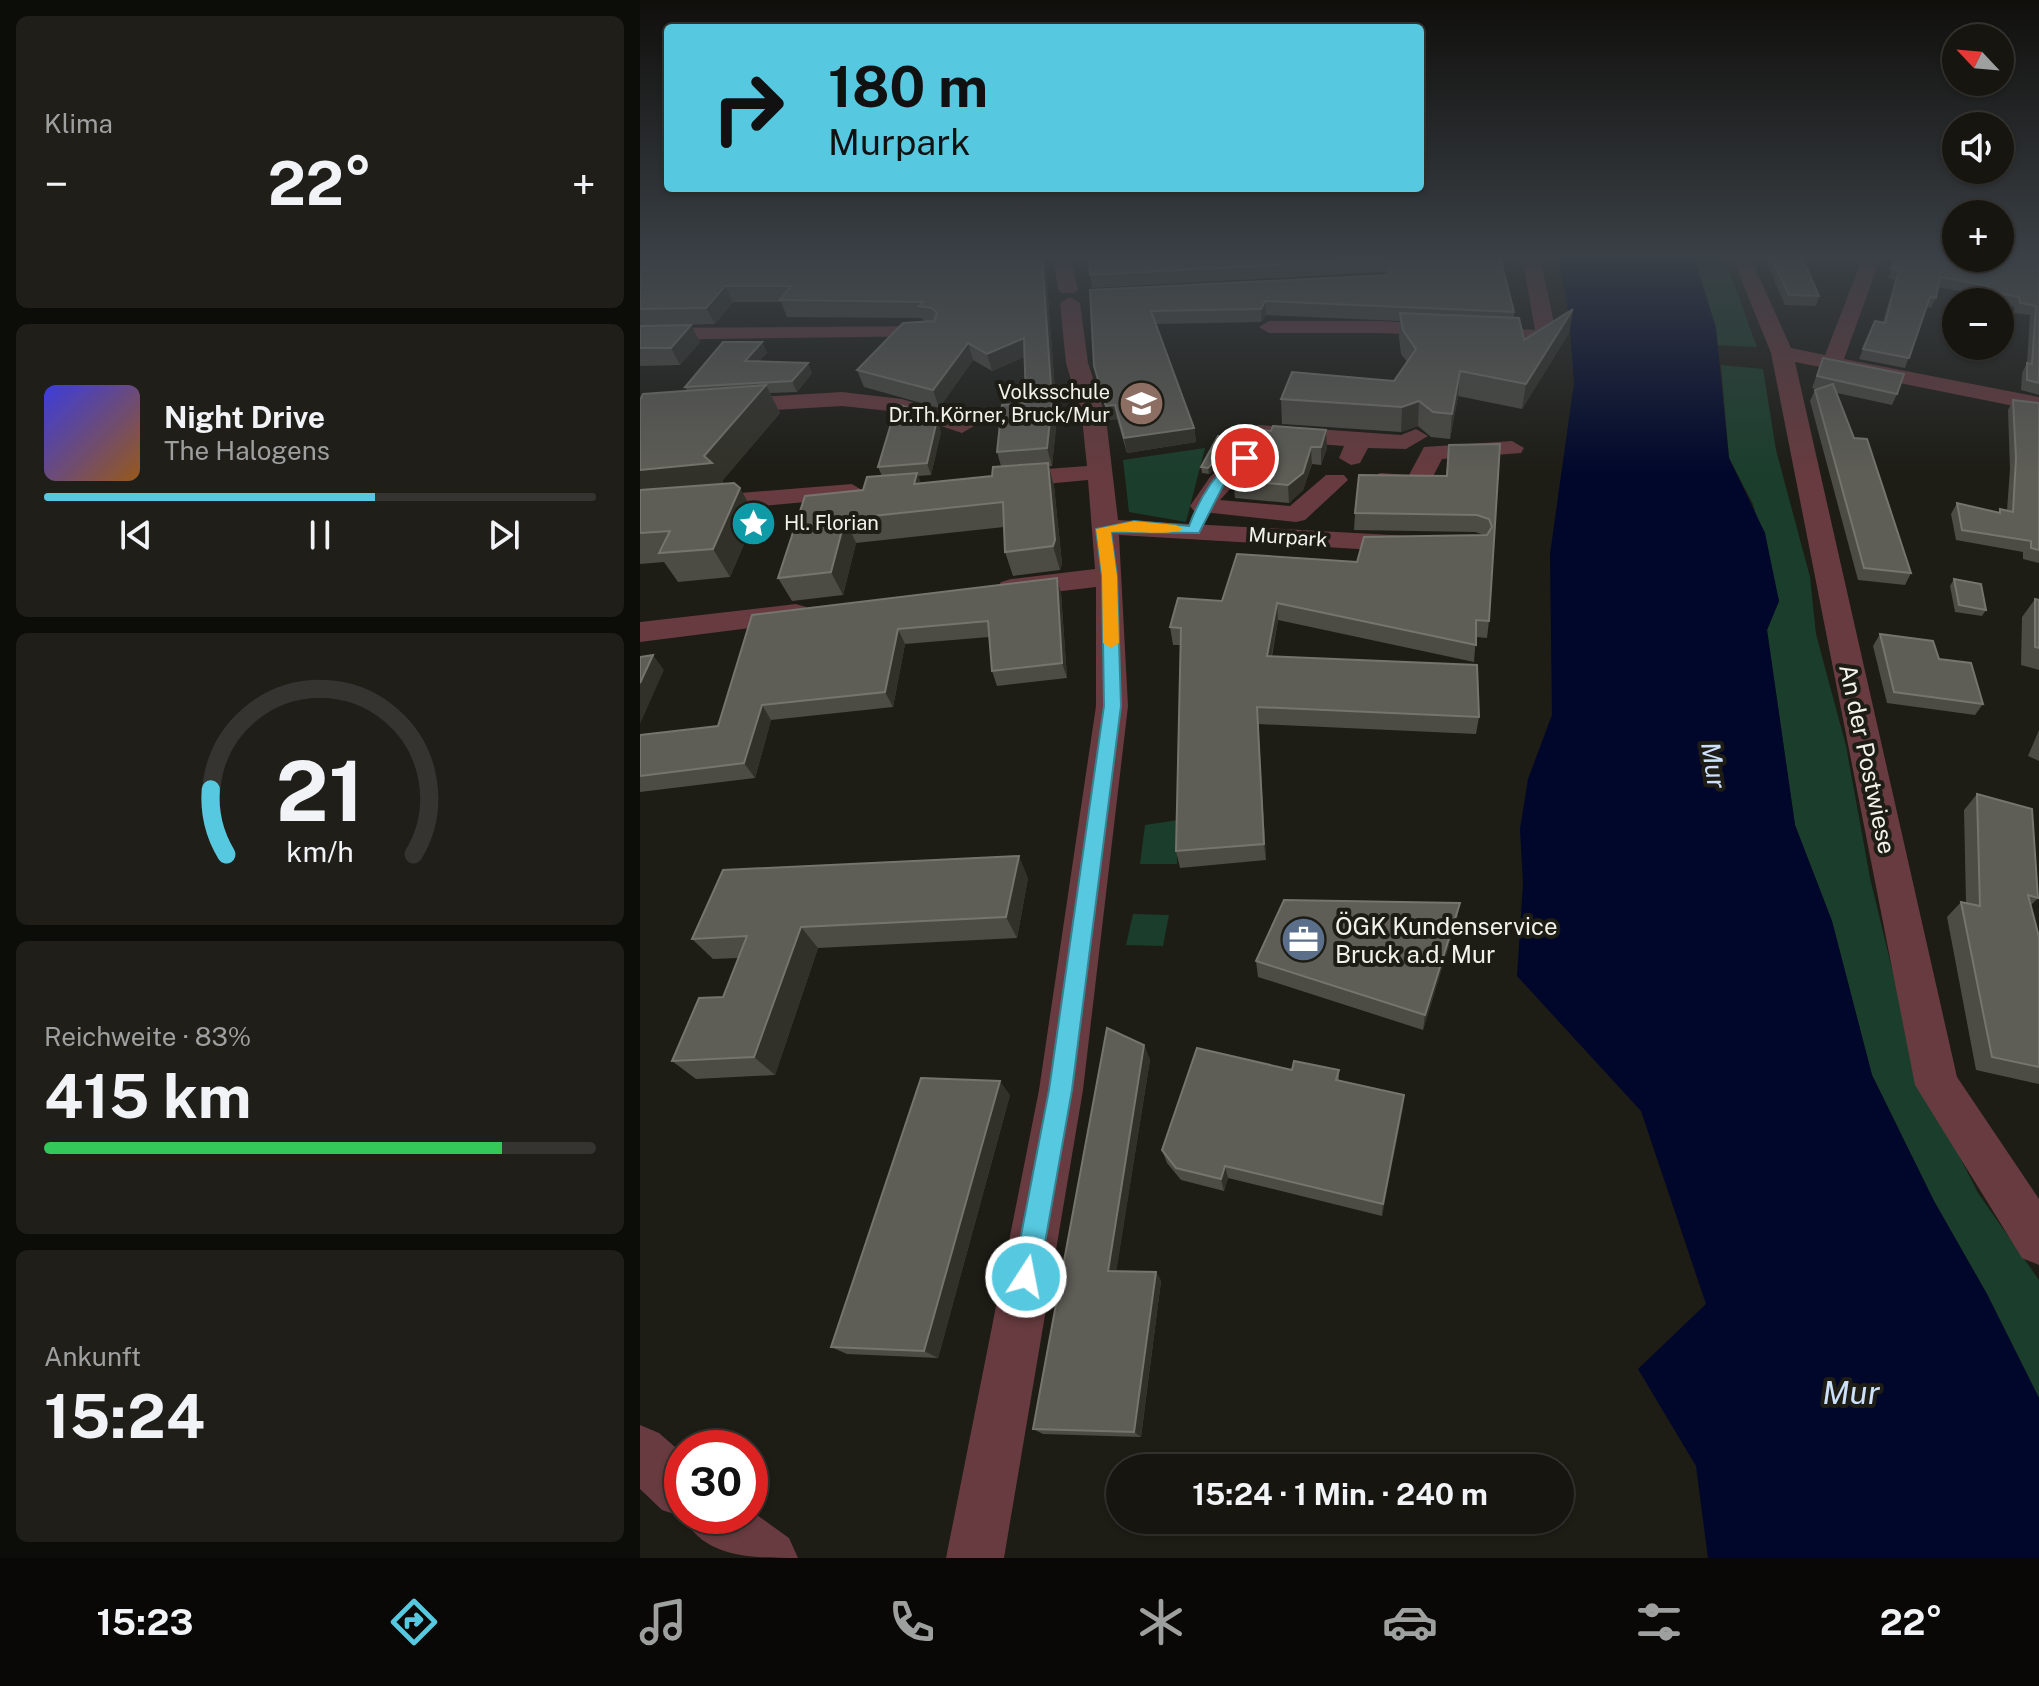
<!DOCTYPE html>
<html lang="de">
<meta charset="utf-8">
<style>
:root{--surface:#161510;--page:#1f1e19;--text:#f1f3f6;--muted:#9e9f9f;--line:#353430;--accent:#56c9e0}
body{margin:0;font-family:"Public Sans",sans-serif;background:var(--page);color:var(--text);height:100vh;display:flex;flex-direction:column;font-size:30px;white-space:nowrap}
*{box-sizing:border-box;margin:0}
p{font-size:26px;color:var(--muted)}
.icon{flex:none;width:44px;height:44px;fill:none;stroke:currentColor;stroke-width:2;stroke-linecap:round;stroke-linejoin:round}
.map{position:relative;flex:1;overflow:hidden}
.details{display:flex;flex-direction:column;gap:16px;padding:16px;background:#0c0c09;width:640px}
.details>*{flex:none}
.guide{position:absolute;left:24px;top:24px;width:760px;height:168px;border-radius:8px;box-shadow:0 2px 6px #0004,0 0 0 2px var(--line);background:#56c9e0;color:#111;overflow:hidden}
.needle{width:52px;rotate:296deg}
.buttons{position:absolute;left:1302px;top:24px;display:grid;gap:16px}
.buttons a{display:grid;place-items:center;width:72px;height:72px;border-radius:50%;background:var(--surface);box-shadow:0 2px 6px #0004,0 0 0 2px var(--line);font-size:40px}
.speed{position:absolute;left:24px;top:1430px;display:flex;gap:16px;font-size:40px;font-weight:700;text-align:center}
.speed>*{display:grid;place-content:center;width:104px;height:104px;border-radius:50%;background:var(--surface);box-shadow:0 2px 6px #0004,0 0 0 2px var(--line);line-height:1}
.speed .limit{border:12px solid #d22;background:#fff;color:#111}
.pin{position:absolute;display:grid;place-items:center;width:68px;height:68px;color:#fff;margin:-34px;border:4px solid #fff;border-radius:50%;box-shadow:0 2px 8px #0007}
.me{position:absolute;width:88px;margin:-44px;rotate:11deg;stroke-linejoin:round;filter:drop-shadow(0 0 6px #0008)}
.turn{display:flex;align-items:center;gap:28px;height:168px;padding:0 32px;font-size:36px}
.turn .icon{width:104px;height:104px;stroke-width:2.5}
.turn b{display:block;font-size:56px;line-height:68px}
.big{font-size:60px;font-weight:700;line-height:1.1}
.details .widget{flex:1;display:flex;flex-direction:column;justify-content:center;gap:12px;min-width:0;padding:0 28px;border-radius:12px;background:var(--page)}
.details .dial{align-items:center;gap:0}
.dial svg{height:208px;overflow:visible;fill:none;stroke:var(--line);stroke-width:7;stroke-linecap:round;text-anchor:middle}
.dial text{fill:var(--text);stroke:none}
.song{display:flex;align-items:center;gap:24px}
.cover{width:96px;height:96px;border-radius:12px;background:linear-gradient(135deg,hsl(240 70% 55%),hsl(30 70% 35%))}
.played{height:8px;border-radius:4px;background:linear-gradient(90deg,var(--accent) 60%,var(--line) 60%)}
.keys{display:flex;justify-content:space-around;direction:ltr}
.heat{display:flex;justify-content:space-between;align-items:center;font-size:44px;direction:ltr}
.charge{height:12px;border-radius:6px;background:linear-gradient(90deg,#34c759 83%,var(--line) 0)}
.trip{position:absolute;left:466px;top:1454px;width:468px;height:80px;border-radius:40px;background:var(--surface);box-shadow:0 2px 6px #0004,0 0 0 2px var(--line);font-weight:700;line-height:80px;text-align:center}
.tab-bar{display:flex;height:128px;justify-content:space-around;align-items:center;background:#090806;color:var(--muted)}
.tab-bar .icon{width:56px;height:56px}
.tab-bar .on{color:var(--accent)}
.tab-bar b{font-size:36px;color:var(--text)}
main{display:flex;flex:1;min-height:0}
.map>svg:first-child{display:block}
</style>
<main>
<section class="details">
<div class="widget"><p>Klima</p>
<div class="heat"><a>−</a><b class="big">22°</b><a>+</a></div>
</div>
<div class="widget">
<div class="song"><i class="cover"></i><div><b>Night Drive</b><p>The Halogens</p></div></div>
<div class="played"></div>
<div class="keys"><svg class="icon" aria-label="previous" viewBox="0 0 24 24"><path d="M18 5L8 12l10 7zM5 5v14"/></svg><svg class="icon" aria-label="pause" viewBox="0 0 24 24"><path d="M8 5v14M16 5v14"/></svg><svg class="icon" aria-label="next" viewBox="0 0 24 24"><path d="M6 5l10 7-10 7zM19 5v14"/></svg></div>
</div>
<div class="widget dial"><svg viewBox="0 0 100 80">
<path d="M14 69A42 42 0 1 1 86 69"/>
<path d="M14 69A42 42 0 0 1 8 44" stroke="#56c9e0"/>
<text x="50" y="56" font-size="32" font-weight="700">21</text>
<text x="50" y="72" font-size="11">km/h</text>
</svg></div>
<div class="widget"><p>Reichweite · 83%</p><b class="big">415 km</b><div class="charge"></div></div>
<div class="widget"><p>Ankunft</p><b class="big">15:24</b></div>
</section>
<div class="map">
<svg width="1399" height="1558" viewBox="0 0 1399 1558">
<rect width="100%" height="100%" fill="#1d1c15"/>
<g fill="#1b3e2c">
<polygon points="1054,257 1084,257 1117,347 1077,345 1076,328"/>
<polygon points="1081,365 1123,369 1136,450 1170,577 1176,634 1206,746 1230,878 1277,1072 1338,1193 1399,1280 1399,1398 1347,1294 1294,1201 1232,1075 1192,921 1155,825 1127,630 1139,601 1113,504 1089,458"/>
<polygon points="565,448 546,522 489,512 483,460"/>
<polygon points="538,820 537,864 500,864 505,825"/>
<polygon points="493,914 529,915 523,946 486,945"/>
</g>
<polygon fill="#00072b" points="919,257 1054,257 1076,328 1089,458 1125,533 1139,601 1127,630 1155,825 1192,921 1232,1075 1294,1201 1347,1294 1399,1398 1399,1558 1068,1558 1056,1466 998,1369 1066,1304 1001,1111 877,976 883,883 880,829 888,779 912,715 910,554 934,383 929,318"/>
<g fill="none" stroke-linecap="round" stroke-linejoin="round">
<g fill="#673b3f" fill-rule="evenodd">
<polygon points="413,257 431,257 438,289 435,293 421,293 418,289"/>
<polygon points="882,257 900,257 917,337 914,341 741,333 629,333 619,327 629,321 741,321 895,330"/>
<polygon points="1092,257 1110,257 1151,348 1185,355 1223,257 1241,257 1204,359 1399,397 1399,411 1155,362 1317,1077 1399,1199 1399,1265 1382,1258 1275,1085 1131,353"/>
<polygon points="430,297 440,303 448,363 466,418 478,520 769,536 779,538 782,544 779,550 769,552 479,535 488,706 443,1090 364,1558 306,1558 399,1090 456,706 456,587 371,597 361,594 357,588 361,582 371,579 455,569 448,480 364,488 351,480 364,472 447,466 442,418 426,363 420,303"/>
<polygon points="290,326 297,328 300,332 297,336 0,340 0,328"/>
<polygon points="202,392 262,399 330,421 334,426 322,433 259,412 202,406 0,418 0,404"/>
<polygon points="619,425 761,435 776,429 788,436 766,449 728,448 720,463 711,465 699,458 704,446 627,440 614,463 580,500 650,506 686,475 704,475 708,480 665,520 656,522 554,511 550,506 570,477 595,454 611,427"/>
<polygon points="872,441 884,448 881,453 802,459 787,488 740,489 727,481 740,473 769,475 784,447"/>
<polygon points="212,484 225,492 221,497 0,517 0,501"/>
<polygon points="156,604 166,607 171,614 166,621 0,642 0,622"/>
<path d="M0,1425l19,8 23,20v63h68v-6l39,28 9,20c-48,0 -93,0 -115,-41l-21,-7 -22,-21z"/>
</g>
</g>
<g fill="#4c4b44">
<polygon points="0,257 406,270 417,418 412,466 409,466 414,486 422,564 420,570 373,576 365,552 364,527 216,543 203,595 152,601 138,578 223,490 242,476 238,467 283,413 286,421 297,420 301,432 291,475 278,476 281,484 352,476 361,466 357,452 386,403 384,357 352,371 333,360 299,408 224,387 217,370 284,322 282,318 147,317 141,302 93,302 75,324 0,326"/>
<polygon points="449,257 860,257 874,312 874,318 884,340 933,309 929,333 882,409 818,396 810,439 791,437 778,426 761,432 642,424 641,399 754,381 767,362 761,354 759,337 760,321 626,315 621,322 516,324 554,428 556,442 487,453 477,419 469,420 457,380 454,366 450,290 749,275 741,272 452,288 450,275"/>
<polygon points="1124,257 1162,257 1179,296 1176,306 1145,305"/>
<polygon points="1255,257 1399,257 1399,395 1381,390 1382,373 1387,363 1390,315 1374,313 1374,307 1360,304 1360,302 1344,301 1345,296 1298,287 1296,298 1291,308 1287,307 1265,368 1219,359 1235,321 1243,322 1255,280 1248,278"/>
<polygon points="51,325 60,342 40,365 0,366 0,326"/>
<polygon points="122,342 127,353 119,361 172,373 157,392 130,393 140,413 82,481 116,516 90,577 38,582 24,562 0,564 0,400 47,391 45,387"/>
<polygon points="1183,358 1257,394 1252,405 1197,393 1214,438 1271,573 1265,585 1218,580 1170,401 1175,390 1177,389 1172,388"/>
<polygon points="1373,400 1399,403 1399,563 1383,559 1383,552 1316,540 1311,514 1317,503 1358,513 1360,509 1367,510 1370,469 1368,410"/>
<polygon points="625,430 687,448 681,465 672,464 663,490 649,503 595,498 593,480"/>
<polygon points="597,438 597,444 569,474 562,473 561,467"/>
<polygon points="860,444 849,621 847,638 836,637 834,662 638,620 632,656 839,717 836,734 618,724 626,860 540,868 536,851 541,645 533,645 530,627 582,601 717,562 844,535 835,532 714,530 715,513 806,476 809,445"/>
<polygon points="1314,579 1346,610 1342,616 1315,612 1310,586"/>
<polygon points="421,593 427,678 357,686 352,671 349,637 265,644 253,707 131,720 115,778 0,792 0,735 78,726 112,615"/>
<polygon points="1395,599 1399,600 1399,670 1381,665 1382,617"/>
<polygon points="1240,634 1299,659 1343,704 1335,715 1247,703 1233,646"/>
<polygon points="1399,730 1399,761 1388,756"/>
<polygon points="1337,794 1398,898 1391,905 1399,937 1399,1084 1336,1070 1307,917 1321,902 1326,903 1324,810"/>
<polygon points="388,878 377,938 178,948 135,1075 56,1079 32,1061 83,997 98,958 73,959 52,939"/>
<polygon points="820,903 817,919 783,1030 618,977 616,961"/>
<polygon points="504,1045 510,1060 476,1271 516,1272 521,1281 501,1437 403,1434 393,1429"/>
<polygon points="652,1070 699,1070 699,1080 764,1095 742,1216 588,1178 584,1191 541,1180 527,1163 522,1150"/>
<polygon points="370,1095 298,1358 207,1354 191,1347"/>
</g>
<g fill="#323129">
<polygon points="402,257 404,257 406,270 417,418 412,466 407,448"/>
<polygon points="85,286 93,302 75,324 66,308"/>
<polygon points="625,301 626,315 621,322 621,309"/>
<polygon points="933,309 929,333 882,409 886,384"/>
<polygon points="51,325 60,342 40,365 31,348"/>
<polygon points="384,338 388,355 352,371 347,354"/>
<polygon points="122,342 127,353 110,371 105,361"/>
<polygon points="328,343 333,360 299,408 293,390"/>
<polygon points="168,363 172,373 157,392 152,381"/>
<polygon points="820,371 818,396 810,439 812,414"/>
<polygon points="126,385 140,413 82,481 88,491 0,501 0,470 64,456"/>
<polygon points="779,401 778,426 761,432 762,407"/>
<polygon points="475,405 477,419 469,420 466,406"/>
<polygon points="283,413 287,425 277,421"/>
<polygon points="297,420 301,432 291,475 287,463"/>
<polygon points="554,428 556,442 487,453 484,438"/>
<polygon points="686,430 687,448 681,465 681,447"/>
<polygon points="597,438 597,444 569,474 568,468"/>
<polygon points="671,447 672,464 663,490 649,503 648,485"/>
<polygon points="408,463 414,486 422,564 420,570 413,546"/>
<polygon points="277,473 286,496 274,484"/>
<polygon points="100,488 116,516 90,577 73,549"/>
<polygon points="205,519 216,543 203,595 191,572"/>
<polygon points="417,578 421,593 427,678 422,663"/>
<polygon points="637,603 638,620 628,673 627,656"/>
<polygon points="258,629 265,644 253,707 245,692"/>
<polygon points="13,655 24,670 0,724 0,683"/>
<polygon points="122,705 131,720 115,778 104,763"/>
<polygon points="617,707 626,860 624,844"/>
<polygon points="379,856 388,878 377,938 366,917"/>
<polygon points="820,903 817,919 783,1030 785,1015"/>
<polygon points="161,927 178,948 135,1075 114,1057"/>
<polygon points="504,1045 510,1060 475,1280 468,1271"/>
<polygon points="360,1081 370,1095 298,1358 284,1351"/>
<polygon points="764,1095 763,1109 742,1216 743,1204"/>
<polygon points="585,1166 588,1178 584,1191 581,1179"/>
<polygon points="516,1272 521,1281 501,1437 494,1432"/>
</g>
<g fill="#5e5d56" stroke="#75746d" stroke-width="2">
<polygon points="0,257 402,257 412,401 407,448 357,452 362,405 386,403 384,338 347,354 328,343 293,390 217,370 263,323 294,321 297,313 292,308 279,306 283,302 140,300 151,286 85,286 66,308 0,309"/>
<polygon points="449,257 860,257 874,312 625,301 621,309 511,311 554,428 484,438 475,405 466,406 454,366 450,290 749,275 751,262 741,259 450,275"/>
<polygon points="1131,257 1162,257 1179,296 1149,295"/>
<polygon points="1256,257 1399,257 1399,383 1387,380 1387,363 1392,364 1396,306 1380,303 1379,297 1349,291 1349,286 1300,277 1296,298 1290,297 1269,358 1223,349 1235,321 1245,323 1259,270 1252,269"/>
<polygon points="933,309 886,384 820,371 812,414 793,412 779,401 762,407 641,399 652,372 754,381 776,349 763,330 760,313 879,318 884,340"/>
<polygon points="51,325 31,348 0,348 0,326"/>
<polygon points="83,342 122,342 105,361 168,363 152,381 45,387"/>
<polygon points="1183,358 1264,374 1257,394 1177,376"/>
<polygon points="1193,384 1214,438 1227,439 1271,573 1224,568 1175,390"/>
<polygon points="126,385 64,456 72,463 0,470 0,400 3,394"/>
<polygon points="1373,400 1399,403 1399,550 1391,548 1391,541 1322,530 1317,503 1360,513 1360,509 1373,512 1376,458"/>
<polygon points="257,404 283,413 277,421 297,420 287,463 238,467"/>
<polygon points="633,426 686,430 681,447 671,447 663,473 648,485 593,480 599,464 625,430 631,431"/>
<polygon points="578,436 597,438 568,468 561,467"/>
<polygon points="860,444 849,621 836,620 836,645 637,603 627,656 837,665 839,717 617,707 624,844 536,851 541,628 530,627 538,598 582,601 597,554 717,562 724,537 847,535 852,527 849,519 837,515 715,513 719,475 807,476 809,445"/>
<polygon points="408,463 415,540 413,546 365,552 363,502 205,519 191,572 138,578 165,496 223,490 227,477 277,473 274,484 352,476 353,467"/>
<polygon points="94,483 100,488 73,549 19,553 30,531 0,533 0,490"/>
<polygon points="417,578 422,663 352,671 348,621 258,629 245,692 122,705 104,763 0,776 0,735 78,726 112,615"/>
<polygon points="1314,579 1341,584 1346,610 1319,605"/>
<polygon points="1395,599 1399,600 1399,648 1395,647"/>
<polygon points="1240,634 1293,641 1299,659 1331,663 1343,704 1254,692"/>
<polygon points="13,655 0,683 0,657"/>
<polygon points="1337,794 1392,809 1398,898 1388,895 1399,937 1399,1067 1352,1057 1321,902 1340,906"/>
<polygon points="379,856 366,917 161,927 114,1057 32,1061 59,998 83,997 107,936 52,939 83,870"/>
<polygon points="644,900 820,903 785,1015 616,961"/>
<polygon points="467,1028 504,1045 468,1271 516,1272 494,1432 393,1429"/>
<polygon points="557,1048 652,1070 654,1061 699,1070 696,1080 764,1095 743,1204 585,1166 581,1179 536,1168 522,1150"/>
<polygon points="281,1078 360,1081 284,1351 191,1347"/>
</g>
<linearGradient id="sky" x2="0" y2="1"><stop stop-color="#100f0c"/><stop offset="0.54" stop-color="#3a4046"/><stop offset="1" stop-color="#3a4046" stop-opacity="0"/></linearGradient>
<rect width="1399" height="475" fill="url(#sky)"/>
<path fill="#56c9e0" stroke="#388392" stroke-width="2" d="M605,454l7,4 -28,26 -25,49 -88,-1 6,44 4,130 -49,384 -33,187 -3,9 -10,4 -9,-4 -4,-9 36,-187 55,-384 -2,-130 -6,-47 38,-8 55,5c10,-27 29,-61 56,-72z"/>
<path fill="#f59e0b" d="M494,521l42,4 7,4c-10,7 -55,2 -72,3l6,44 2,67 -8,5 -8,-5 -1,-67 -6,-47z"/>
<defs>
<symbol id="school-disc" viewBox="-11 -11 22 22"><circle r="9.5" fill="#8d6e63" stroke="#1d1c15"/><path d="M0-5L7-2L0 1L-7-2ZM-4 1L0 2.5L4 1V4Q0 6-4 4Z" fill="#fff"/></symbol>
<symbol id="sight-disc" viewBox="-11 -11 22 22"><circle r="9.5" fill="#0f9aa8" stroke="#1d1c15"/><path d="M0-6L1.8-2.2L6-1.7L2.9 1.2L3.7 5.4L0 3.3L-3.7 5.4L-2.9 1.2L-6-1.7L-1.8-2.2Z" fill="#fff"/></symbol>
<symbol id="office-disc" viewBox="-11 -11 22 22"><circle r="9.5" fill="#5c6f8a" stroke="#1d1c15"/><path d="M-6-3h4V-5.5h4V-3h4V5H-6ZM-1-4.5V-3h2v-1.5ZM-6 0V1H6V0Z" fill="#fff"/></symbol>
</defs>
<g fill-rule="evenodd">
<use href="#school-disc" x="476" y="378" width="51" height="51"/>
<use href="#sight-disc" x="88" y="498" width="51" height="51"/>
<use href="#office-disc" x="638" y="914" width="51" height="51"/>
</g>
<g text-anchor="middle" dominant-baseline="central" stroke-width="8" stroke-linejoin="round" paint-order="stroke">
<g font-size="20" fill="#f2f1ec" stroke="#1d1c15" text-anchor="end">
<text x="470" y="392">Volksschule<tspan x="470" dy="23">Dr.Th.Körner, Bruck/Mur</tspan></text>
<text x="144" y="523" text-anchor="start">Hl. Florian</text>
</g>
<g font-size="20" fill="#f2f1ec" stroke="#1d1c15">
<text transform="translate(648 537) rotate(4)">Murpark</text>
</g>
<g font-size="24" fill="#f2f1ec" stroke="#1d1c15">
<text transform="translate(1228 759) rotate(78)">An der Postwiese</text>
</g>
<g font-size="24" fill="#f2f1ec" stroke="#1d1c15" text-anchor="start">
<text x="695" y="926">ÖGK Kundenservice<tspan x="695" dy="28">Bruck a.d. Mur</tspan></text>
</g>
<g font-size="26" font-style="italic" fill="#cde1fd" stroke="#1d1c15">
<text transform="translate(1074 765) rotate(81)">Mur</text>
</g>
<g font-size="32" font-style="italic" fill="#cde1fd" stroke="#1d1c15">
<text x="1211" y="1392">Mur</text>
</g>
</g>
</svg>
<div class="buttons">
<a><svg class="needle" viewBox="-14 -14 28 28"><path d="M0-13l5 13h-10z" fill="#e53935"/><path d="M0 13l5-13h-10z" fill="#9e9f9f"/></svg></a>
<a><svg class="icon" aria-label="sound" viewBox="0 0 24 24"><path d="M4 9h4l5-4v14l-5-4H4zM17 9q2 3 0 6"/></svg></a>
<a>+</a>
<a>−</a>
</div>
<div class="speed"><div class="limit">30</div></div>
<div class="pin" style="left:605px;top:458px;background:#d93025"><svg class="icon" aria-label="arrive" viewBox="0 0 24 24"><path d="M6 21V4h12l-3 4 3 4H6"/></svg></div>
<svg class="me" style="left:386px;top:1277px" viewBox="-20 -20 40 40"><circle r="17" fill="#56c9e0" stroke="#fff" stroke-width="3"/><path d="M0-11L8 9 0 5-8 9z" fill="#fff"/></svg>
<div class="trip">15:24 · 1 Min. · 240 m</div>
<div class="guide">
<div class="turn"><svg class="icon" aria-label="right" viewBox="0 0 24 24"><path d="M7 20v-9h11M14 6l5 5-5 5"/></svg><div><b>180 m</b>Murpark</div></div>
</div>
</div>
</main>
<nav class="tab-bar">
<b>15:23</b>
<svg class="icon on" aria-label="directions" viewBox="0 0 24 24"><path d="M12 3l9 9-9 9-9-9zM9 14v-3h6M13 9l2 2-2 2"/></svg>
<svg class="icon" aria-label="music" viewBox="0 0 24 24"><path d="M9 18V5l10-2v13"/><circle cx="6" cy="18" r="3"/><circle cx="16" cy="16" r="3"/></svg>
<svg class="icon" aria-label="phone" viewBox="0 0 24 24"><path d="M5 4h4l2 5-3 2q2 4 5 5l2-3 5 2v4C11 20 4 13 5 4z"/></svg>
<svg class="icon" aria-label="climate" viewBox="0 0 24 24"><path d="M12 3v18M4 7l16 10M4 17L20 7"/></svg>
<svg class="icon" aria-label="car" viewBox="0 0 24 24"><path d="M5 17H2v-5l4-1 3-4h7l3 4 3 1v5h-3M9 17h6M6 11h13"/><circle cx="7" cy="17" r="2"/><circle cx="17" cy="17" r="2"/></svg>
<svg class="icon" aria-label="filters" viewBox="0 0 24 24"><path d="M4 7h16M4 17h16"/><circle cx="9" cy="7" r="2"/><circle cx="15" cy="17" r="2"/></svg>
<b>22°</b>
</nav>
